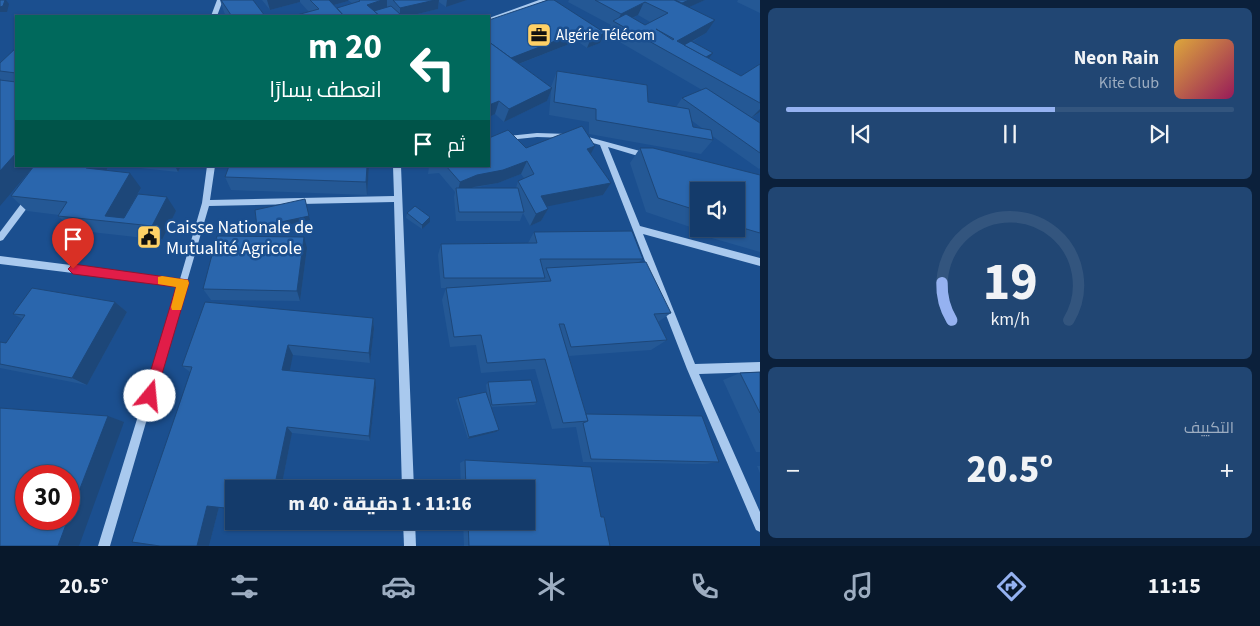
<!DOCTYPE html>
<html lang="ar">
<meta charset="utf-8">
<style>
:root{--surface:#143b6b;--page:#214673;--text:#f1f3f6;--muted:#9dadc1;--line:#33557e;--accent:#95b2f1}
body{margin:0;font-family:"Source Sans 3",Cairo,sans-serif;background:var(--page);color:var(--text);direction:rtl;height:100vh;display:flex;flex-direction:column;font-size:19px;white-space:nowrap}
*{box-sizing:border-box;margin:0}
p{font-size:16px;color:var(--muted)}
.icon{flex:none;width:28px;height:28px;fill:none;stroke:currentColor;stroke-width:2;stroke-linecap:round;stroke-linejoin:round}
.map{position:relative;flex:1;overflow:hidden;direction:ltr}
.side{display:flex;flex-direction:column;gap:8px;padding:8px;background:#0b203b;width:500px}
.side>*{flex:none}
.guide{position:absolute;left:15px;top:15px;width:475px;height:152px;border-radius:0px;box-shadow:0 1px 4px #0004,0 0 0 1px var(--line);direction:rtl;background:#00695c;color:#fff;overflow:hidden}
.controls{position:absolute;left:690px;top:182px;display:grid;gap:10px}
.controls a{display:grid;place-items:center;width:55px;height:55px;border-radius:0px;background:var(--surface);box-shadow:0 1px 4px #0004,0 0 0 1px var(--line);font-size:25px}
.speed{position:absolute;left:15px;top:465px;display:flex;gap:10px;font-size:25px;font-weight:700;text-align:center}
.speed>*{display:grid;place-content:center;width:65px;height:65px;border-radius:50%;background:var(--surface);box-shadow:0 1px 4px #0004,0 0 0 1px var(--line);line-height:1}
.speed .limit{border:8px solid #d22;background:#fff;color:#111}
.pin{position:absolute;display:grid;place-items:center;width:42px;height:42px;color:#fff;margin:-51px -21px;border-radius:50% 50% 50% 0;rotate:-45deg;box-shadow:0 0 5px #0007}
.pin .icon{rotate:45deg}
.me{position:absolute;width:55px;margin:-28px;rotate:17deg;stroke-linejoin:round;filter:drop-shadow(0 0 4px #0008)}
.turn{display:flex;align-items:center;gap:18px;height:105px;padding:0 25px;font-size:22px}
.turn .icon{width:65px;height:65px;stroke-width:2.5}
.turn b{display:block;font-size:35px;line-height:42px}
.then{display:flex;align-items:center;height:48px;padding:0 25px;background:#0003;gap:10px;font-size:19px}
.big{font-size:38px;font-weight:800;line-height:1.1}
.side .tile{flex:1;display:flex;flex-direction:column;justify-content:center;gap:8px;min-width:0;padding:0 18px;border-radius:8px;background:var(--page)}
.side .dial{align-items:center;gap:0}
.dial svg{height:130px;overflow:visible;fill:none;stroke:var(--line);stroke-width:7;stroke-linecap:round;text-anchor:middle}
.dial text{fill:var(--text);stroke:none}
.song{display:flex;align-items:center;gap:15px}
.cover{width:60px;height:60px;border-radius:8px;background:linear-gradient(135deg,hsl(40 70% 55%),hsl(330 70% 35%))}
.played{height:5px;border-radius:2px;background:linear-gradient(90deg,var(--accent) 60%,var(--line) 60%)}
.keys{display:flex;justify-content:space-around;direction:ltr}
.heat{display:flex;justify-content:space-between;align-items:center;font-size:28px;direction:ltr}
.trip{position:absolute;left:225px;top:480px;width:310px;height:50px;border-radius:0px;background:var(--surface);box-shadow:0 1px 4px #0004,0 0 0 1px var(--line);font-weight:800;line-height:50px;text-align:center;direction:rtl}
.menu{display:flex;height:80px;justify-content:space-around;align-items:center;background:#08182b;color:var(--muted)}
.menu .icon{width:35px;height:35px}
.menu .selected{color:var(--accent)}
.menu b{font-size:22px;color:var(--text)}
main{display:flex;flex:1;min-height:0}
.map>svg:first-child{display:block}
</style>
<main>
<section class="side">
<div class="tile">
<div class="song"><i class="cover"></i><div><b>Neon Rain</b><p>Kite Club</p></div></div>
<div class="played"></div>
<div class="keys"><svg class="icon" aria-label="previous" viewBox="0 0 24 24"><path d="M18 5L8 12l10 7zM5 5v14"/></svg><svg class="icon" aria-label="pause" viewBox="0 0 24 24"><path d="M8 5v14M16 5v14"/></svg><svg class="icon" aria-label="next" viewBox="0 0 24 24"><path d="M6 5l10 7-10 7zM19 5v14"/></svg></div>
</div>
<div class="tile dial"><svg viewBox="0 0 100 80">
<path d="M14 69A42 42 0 1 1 86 69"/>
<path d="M14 69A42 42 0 0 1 8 46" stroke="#95b2f1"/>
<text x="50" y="56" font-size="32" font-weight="700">19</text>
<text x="50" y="72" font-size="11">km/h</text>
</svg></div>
<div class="tile"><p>التكييف</p>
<div class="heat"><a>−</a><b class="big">20.5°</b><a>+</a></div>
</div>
</section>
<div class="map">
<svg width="760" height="546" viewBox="0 0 760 546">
<rect width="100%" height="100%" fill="#1b4f8f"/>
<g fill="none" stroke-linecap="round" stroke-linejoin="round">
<g fill="#a9c9ee" fill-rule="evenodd">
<polygon points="217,0 223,0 217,16 211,16"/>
<polygon points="539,0 547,0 489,22 489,18"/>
<polygon points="537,133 568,134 572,136 568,138 537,137 489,142 489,138"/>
<polygon points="579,135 581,135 651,154 651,158 648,159 608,147 640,226 760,258 760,266 643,234 695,364 760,362 760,372 699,374 760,512 760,532 756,530 687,369 600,145 579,139"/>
<polygon points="207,166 215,166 210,200 394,196 393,166 401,166 414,489 402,489 394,202 209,206 110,546 98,546 178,286 0,264 0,256 180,279 202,203"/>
<polygon points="30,195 33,196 34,198 33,200 3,240 0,241 0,232 27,196"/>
<polygon points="403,521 415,521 416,546 404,546"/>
</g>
</g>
<g fill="#245895" fill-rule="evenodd">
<polygon points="220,0 253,0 265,16 226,16 224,12"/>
<polygon points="262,0 348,0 348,1 334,5 337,8 352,3 349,1 349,0 467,0 446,7 439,2 438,9 409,16 293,16 309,12 300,2 270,10"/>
<path d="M569,0h136l-16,7 17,26 -14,9 17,16 32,18 19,-12v48l-8,6 8,5v45l-1,1 -48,-34 2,5 -12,14 -112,-20v-12l-40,-7 2,-25 -4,11 -43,21 -9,-8 -6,3v-97l116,13 -5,10 -13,5 -10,-7 -58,23 32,23 6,-16 91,31 28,5 6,-9 20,-8 -96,-56 5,-9 -43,-23zM638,15l12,7 -5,3 -12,-7zM691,120l12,9 -10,-2z"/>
<polygon points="738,0 760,0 760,13 737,2"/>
<polygon points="16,48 16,82 1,80 0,78 0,63"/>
<path d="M526,148l65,6 20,29 -8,12 -56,11 1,3 -7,12 -11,5 -7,-13 -3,8h-64l-2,-24 1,-5 -16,-19 -11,1 1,-8h60zM521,174l3,4 -6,3 -2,7h-44l26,-5z"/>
<path d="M640,148l120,27v77l-62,-18 4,-3 -56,-19 -16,-49zM699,191h37v38h-37z"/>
<polygon points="34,166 109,166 107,171 141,188 138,194 176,211 162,240 73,230 58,216 59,215 27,211 11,196"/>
<polygon points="139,166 181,166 178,172 140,168"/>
<polygon points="369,166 367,195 231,190 225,177"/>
<polygon points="407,213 430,217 430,222 422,229 406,218"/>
<polygon points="534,232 643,259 639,262 671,313 658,322 667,340 651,350 569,356 586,414 719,462 705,464 583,462 576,427 552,429 535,369 481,373 476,345 450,347 442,300 446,288 449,288 441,288 438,255 441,244 528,243"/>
<polygon points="307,248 300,301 211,300 203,289"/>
<polygon points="115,302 127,312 87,385 0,368 0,342 6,343 23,319 13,314"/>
<polygon points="373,318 374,329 370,363 293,355 289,371 376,388 370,441 292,433 281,489 234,489 219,507 209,546 190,372 182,366"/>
<polygon points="760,372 760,452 756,452 723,380 740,373"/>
<polygon points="488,382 537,402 534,405 491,407 496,432 468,439 456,400 458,398 488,400 486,385"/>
<polygon points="465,460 601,517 610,546 464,546 463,521 526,521 526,489 461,489 460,463"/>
<polygon points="757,466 760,466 760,473"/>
</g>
<g fill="#1d4779">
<polygon points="5,0 6,0 9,4 7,12 0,12 0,7"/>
<polygon points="267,0 300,0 300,2 270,10"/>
<polygon points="323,0 348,0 348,1 323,8"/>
<polygon points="382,0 387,0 387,8 372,13 367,5"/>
<polygon points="435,0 439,0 438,9 409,16 400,16 400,8"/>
<polygon points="447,0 467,0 446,7"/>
<polygon points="689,0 705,0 676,13 682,3"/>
<polygon points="648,1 644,2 638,15 620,24 616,23 621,14"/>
<polygon points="715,20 706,33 680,48 677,41"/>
<polygon points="581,31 577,41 508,68 510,58"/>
<polygon points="605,33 600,43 587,48 591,38"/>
<polygon points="713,53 709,58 700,60"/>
<polygon points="552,88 547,101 504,122 509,109"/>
<polygon points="499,101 495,114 489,117 489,105"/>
<polygon points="760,109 760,112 751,118"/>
<polygon points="595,146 588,159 587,149"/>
<polygon points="16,153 16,166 34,166 0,206 0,171"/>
<polygon points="527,161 521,174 498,183 474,187 457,195 460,182 477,175"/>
<polygon points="87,166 109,166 98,184 86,168"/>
<polygon points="175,166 181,166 178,172"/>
<polygon points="367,166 369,166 367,195 366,182"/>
<polygon points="130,173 141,188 121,223 105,216"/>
<polygon points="611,183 603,195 535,209 541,196"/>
<polygon points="167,197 176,211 162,240 152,226"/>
<polygon points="548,209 541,221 530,226 536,214"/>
<polygon points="309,216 310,220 259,231 257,227"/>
<polygon points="430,217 430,222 422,229 422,225"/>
<polygon points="304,237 307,248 300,301 297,291"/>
<polygon points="115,302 127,312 87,385 72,378"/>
<polygon points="373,318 374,329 370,363 369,353"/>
<polygon points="288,345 293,355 288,379 282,370"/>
<polygon points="375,379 376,388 370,441 369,436"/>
<polygon points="108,416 124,422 79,546 58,546"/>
<polygon points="287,427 292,433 281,489 274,489"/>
<polygon points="499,430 496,432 468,439 469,437"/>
<polygon points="207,506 219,507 209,546 197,546"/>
</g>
<g fill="#2a66ad" stroke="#1d4779" fill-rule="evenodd">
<polygon points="0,0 5,0 3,6 0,7"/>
<polygon points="221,0 253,0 265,16 226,16 231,15"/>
<polygon points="310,0 329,0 344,16 293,16 319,9"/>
<polygon points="359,0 382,0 367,5 380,16 344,16 337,8 360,1"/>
<polygon points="393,0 435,0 400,8"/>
<polygon points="548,0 554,0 605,33 591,38 581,31 511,58 489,42 489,20"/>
<path d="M595,0h79l41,20 -38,21 64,35 19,-12v39l-147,-82 13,-7 19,11 23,-12 -23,-11 -24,12zM656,29l18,10 -1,1z"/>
<polygon points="675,0 689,0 682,3"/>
<polygon points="391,6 400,14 392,16 380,16 374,11"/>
<polygon points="691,41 713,53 706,57 684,45"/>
<polygon points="489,42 552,88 509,109 499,101 489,105"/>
<polygon points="16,48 16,73 0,71 0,63"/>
<polygon points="557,71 647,85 648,102 689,109 693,127 711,130 713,140 596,120 596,109 554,102"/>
<polygon points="0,80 16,82 16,153 0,171"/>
<polygon points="706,88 760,123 760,153 682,98"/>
<polygon points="582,126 595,146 587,149 611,183 541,196 548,209 536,214 518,181 534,174 527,161 503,170 477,175 460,182 446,166 489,166 489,138 508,130 526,148"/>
<polygon points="640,148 653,148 760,175 760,233 736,226 736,191 699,191 699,211 658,198"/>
<polygon points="34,166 87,166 86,168 130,173 105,216 124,218 138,194 167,197 152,226 58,216 67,202 11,196"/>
<polygon points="229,166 367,166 366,182 225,177"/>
<polygon points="456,188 518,188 524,212 459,212"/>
<polygon points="305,199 309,216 257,227 255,210"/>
<polygon points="415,206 430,217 422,225 407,213"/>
<polygon points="632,231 643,259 540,259 545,278 444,278 441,244 537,243 534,232"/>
<polygon points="217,236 304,237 297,291 203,289"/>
<polygon points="646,262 671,313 654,314 667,340 571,347 564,324 559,324 588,421 563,423 545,359 487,363 481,335 454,337 446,288 551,281 546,268"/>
<polygon points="32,288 115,302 72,378 0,364 0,342 6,343 25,315 13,314"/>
<polygon points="205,302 373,318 369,353 288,345 282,370 375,379 369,436 287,427 274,489 234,489 234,509 207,506 197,546 160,546 132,542 192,367 182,366"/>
<polygon points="760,372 760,413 740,373"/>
<polygon points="531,380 537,402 492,405 488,382"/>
<polygon points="486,392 499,430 469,437 458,398"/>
<polygon points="0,408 108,416 69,517 69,476 26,476 26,519 68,519 58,546 0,546"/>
<polygon points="586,414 702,416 719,462 591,459 583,423 588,421"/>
<polygon points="465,460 591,467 601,517 604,517 610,546 469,546 468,521 526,521 526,489 466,489"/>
</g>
<polygon fill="#e11d48" stroke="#92132f" points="73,264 188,280 189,283 154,401 150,403 145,401 143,396 176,287 73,274 68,269"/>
<polygon fill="#f59e0b" points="162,276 188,280 189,283 181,310 172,310 171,307 176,287 158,284 158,277"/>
<defs>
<symbol id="office-square" viewBox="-11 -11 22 22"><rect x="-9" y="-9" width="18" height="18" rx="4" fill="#ffd166" stroke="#1b4f8f"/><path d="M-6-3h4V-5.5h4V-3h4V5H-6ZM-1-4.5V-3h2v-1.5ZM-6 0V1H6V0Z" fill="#111"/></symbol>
<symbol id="civic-square" viewBox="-11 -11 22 22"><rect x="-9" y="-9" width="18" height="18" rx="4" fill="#ffd166" stroke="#1b4f8f"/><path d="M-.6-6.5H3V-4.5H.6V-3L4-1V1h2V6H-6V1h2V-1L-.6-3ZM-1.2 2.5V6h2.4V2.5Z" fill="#111"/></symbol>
</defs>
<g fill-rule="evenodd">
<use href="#office-square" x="525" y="21" width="28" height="28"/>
<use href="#civic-square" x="135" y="223" width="28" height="28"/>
</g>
<g text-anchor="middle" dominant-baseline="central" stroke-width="5" stroke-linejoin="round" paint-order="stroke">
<g font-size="15" fill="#fff" stroke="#1b4f8f" text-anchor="start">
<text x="556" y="35">Algérie Télécom</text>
</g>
<g font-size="18" fill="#fff" stroke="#1b4f8f" text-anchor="start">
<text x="166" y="227">Caisse Nationale de<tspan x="166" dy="21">Mutualité Agricole</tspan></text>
</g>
</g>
</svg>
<div class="controls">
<a><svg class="icon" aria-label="sound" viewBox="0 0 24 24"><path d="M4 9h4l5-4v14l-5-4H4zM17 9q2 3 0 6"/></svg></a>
</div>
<div class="speed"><div class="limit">30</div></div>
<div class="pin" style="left:73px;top:269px;background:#d93025"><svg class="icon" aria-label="arrive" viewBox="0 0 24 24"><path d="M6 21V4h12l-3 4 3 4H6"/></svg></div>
<svg class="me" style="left:150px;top:396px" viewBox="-20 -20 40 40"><circle r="19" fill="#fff"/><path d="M0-13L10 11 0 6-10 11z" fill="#e11d48"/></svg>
<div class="trip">11:16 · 1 دقيقة · 40 m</div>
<div class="guide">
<div class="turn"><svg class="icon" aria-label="left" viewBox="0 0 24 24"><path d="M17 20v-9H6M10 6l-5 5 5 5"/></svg><div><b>20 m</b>انعطف يسارًا</div></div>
<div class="then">ثم<svg class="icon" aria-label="arrive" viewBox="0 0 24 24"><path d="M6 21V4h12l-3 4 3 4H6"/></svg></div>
</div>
</div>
</main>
<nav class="menu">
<b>11:15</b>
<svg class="icon selected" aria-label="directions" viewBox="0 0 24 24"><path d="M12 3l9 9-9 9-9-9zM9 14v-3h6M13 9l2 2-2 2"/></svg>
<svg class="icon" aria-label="music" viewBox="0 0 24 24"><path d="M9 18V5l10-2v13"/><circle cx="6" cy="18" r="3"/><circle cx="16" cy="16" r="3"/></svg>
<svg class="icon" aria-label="phone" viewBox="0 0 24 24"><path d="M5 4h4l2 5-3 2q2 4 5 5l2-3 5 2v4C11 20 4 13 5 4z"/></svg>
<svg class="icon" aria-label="climate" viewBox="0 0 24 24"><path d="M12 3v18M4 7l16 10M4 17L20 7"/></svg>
<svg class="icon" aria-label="car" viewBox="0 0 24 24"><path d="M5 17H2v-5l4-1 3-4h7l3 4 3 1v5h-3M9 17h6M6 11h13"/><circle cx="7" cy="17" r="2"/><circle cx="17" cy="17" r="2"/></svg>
<svg class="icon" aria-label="filters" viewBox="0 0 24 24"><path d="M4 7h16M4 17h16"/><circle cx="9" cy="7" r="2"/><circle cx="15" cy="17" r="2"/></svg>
<b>20.5°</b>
</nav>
